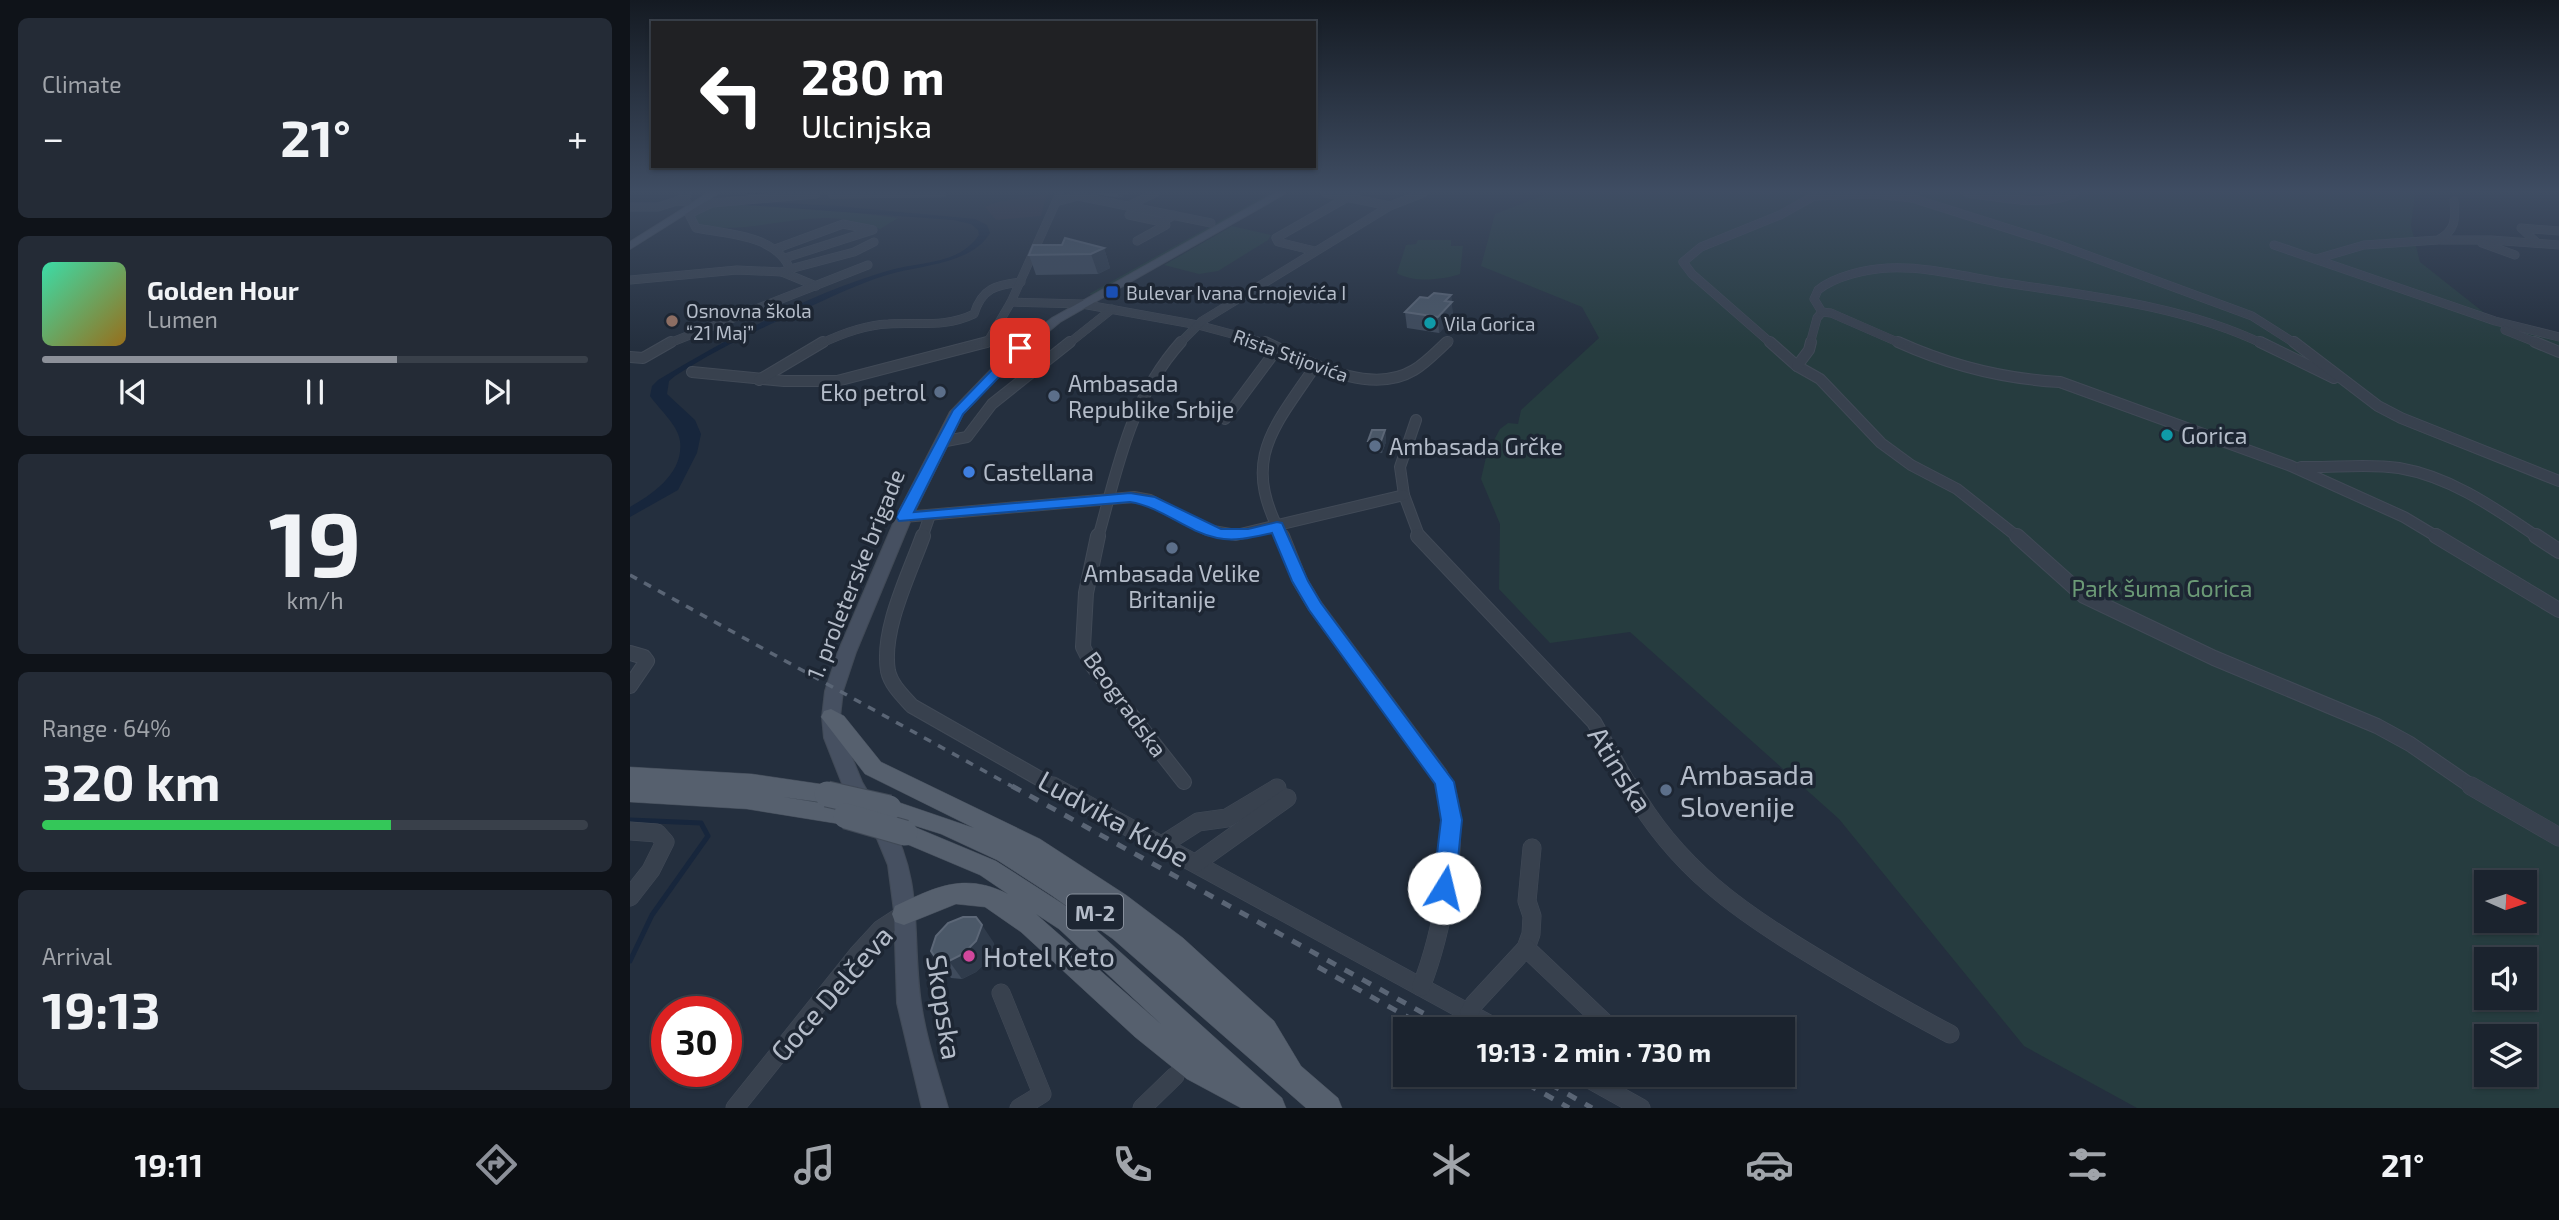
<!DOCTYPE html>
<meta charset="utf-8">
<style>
:root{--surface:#1b232e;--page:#242b36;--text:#f1f3f6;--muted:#a0a4aa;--line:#39404a;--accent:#8c9099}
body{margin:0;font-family:"Exo 2",sans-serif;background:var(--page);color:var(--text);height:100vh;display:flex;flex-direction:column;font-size:26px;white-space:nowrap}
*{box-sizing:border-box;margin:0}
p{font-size:23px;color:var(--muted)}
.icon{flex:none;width:38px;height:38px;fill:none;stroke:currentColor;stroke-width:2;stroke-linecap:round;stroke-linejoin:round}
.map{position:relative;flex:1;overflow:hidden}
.details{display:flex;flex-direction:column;gap:18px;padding:18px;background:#0f1319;width:630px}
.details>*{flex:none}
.banner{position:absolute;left:21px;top:21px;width:665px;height:147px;border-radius:0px;box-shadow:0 2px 5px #0004,0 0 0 2px var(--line);background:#202124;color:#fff;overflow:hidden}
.needle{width:46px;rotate:93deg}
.tools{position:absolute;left:1844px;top:870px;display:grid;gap:14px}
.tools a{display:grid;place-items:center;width:63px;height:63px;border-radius:0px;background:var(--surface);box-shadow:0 2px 5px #0004,0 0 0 2px var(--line);font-size:35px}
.speed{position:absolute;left:21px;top:996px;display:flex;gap:14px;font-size:35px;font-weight:700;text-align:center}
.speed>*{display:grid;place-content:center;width:91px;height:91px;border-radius:50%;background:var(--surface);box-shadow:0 2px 5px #0004,0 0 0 2px var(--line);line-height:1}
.speed .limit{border:10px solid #d22;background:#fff;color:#111}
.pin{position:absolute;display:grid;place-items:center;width:60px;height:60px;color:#fff;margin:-30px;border-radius:14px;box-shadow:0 4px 10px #0006}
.me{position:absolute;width:77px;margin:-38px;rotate:9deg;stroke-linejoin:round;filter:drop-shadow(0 0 5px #0008)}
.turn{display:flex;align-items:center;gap:24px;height:147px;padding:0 35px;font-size:32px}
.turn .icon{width:91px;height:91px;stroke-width:2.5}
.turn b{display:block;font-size:49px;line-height:60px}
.big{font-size:52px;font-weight:700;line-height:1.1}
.details .tile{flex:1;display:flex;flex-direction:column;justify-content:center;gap:10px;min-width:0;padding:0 24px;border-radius:10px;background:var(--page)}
.details .dial{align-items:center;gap:0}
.dial b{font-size:91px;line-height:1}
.song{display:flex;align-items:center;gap:21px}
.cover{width:84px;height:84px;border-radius:10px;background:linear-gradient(135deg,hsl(160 70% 55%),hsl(40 70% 35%))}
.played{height:7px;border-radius:4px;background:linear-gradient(90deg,var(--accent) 65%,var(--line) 65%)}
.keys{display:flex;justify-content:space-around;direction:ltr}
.heat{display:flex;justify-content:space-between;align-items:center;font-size:38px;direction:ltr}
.charge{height:10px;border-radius:5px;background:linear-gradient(90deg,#34c759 64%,var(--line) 0)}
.trip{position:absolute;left:763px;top:1017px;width:402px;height:70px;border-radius:0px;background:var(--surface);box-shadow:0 2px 5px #0004,0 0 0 2px var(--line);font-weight:700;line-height:70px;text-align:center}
.tab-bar{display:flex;height:112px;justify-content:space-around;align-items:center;background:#0b0e12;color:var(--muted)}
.tab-bar .icon{width:49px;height:49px}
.tab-bar .selected{color:var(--accent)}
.tab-bar b{font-size:32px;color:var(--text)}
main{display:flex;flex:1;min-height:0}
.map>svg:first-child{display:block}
</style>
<main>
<section class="details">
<div class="tile"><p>Climate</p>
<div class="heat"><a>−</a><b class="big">21°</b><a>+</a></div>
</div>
<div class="tile">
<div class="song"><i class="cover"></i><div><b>Golden Hour</b><p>Lumen</p></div></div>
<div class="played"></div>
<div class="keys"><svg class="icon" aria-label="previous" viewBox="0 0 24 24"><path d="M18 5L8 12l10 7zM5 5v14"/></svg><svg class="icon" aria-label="pause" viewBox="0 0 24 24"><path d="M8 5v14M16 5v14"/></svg><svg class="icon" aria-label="next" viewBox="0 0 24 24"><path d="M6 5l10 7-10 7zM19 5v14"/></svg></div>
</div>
<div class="tile dial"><b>19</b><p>km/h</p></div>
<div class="tile"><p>Range · 64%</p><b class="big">320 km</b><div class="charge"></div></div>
<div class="tile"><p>Arrival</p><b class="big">19:13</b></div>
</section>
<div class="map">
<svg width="1929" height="1108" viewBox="0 0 1929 1108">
<rect width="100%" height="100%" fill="#242f3e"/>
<polygon fill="#32303f" points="417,194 411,216 366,220 355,207 367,202"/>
<g fill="#263c3f" fill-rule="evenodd">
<polygon points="640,193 646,193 464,295 459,294"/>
<path d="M919,193h866l-4,33 9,36 67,53 72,25v768h-422l-113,-62 -185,-227 -209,-187 -80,11 -51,-54 1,-65 -19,-45 6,-26 13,-24 8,-6 10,1 3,-14 78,-72 -17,-31 -101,-41 14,-52zM1857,882h38v38h-38zM1857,959h38v39h-38zM1857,1036h38v38h-38z"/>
<path d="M83,204l111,5 74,9 -18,11c-17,-6 -36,-11 -54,-11 -44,0 -87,17 -130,6l-2,-10z"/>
<polygon points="602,226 641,235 638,240 588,271 569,274 534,265"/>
<path d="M788,240h33v6h12l-3,28c-18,6 -47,9 -63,-1l9,-28 10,-1z"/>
</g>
<path fill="#17263c" d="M115,193h17l-12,8 87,5 138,13 12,6 3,8c-17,29 -63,32 -92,39 -28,7 -54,19 -80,31 -49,21 -98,44 -143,73l-6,5 -2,13 28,26 6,14 -4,19 -19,37 -48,27v-10c23,-13 54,-34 50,-66 -2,-16 -21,-32 -30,-45l2,-10 6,-6c71,-43 149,-85 229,-109 32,-10 71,-5 92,-36l-1,-5 -7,-6 -18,-4 -220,-16 1,-5z"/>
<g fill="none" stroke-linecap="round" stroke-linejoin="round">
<polyline stroke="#17263c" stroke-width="5" points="0,820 71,823 78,836 22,915 0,961"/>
<defs>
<g id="street-far3">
<polyline points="52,193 57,195 47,201 57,202"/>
<polyline points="695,193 760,206"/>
<path d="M1337,193c32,4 78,15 108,0"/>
<polyline points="202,194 312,193"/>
<polyline points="426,202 448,196 581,223"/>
<polyline points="498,206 525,193"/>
<polyline points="0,207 28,207 47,201"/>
<polyline points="499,215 532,222 544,215"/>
<polyline points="1811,240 1861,240 1929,245"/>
<polyline points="507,241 536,225 532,222"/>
<polyline points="1906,242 1891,228 1929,231"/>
<polyline points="1852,243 1885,255"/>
<polyline points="1644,245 1865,321 1929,337"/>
<polyline points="145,249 213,224 243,230 155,258"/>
<polyline points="685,251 648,242 646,238 725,193"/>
<path d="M1686,259l48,-14 74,-5c17,-9 18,-20 16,-39"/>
<polyline points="160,269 224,252 244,242"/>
<polyline points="152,272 186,286"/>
<path d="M0,280l107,-10 45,2 8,-3c-14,-34 -62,-35 -94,-41l-7,-14 23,-11 104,-9"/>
<polyline points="381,302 452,304 568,325 639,344"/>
<polyline points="1875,330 1910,344"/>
<polyline points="37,344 238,265"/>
<path d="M190,344c21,-10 44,-19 68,-20 30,-2 57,4 86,-10 8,-26 22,-29 47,-32"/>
<polyline points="352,344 357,343 381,302 430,193"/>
<polyline points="438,344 482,309"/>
<polyline points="549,344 572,321 760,206 793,193"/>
<polyline points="815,344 819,341"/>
<polyline points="1142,344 1062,274 1053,262 1071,247 1150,215 1184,196 1243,194 1282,198 1424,243 1622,316 1666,344"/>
<polyline points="1180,344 1187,318 1192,312"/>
<path d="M1272,344l-71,-31 -9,-1 -8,-13 4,-9c17,-14 49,-21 70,-22 38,-2 79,9 117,15 86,13 179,23 258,61"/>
</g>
<g id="street-far2">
<path d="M635,342c42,19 104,55 149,28 12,-7 23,-19 33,-28"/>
<polyline points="1140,342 1167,366 1190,379 1251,443 1281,465 1327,489 1389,538"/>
<path d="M1268,342c51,23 106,37 162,40l231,84 113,51 35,21"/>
<polyline points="1630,342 1704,378"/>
<polyline points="1664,342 1748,406 1771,418 1929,481"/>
<polyline points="1905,342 1929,352"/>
<polyline points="0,357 13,358 41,342"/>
<polyline points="1167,366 1179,350 1181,342"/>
<polyline points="62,372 154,381 207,381 357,342"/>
<polyline points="129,380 193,342"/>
<polyline points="595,419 647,349"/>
<polyline points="786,420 770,467 774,495 790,538"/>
<polyline points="311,442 337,437 362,404 440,342"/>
<path d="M1671,467c32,1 66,-4 98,1 53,9 97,41 140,70"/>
<polyline points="274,517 504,497 520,500 577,530 606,535 774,495"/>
<polyline points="292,538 300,515"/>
<path d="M468,538c20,-71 32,-139 83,-196"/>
<path d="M653,538c-43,-78 -11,-108 33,-173"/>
</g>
<g id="street-far1">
<path d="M293,536c-14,39 -42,94 -35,135 3,14 15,25 24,35l144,82"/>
<polyline points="468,536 456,593 453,647 462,665 554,782"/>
<polyline points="652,536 670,581 685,606 810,774 816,788"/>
<polyline points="788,536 964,722 1001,788"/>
<polyline points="1387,536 1454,596 1584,658 1747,726 1780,744 1844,788"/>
<polyline points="1806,536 1929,610"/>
<polyline points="1906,536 1929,551"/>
<polyline points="0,653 14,657 17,661 0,686"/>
</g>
<g id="street">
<polyline points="423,786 868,1029"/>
<path d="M1000,786c46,82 111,127 190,174 43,26 86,51 130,74"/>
<polyline points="1841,786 1929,837"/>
<polyline points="0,831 27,833 35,842 21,870 0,897"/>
<polyline points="532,845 568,822 597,818 647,788"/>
<polyline points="566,863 657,798"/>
<polyline points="896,948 901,934 902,916 897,901 902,848"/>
<path d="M791,987c19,-48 42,-152 24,-201"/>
<polyline points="371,993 412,1094 389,1108"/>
<polyline points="839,1013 844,1004 896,948 974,1022"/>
<polyline points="950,1074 1011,1108"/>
<polyline points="105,1108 228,954 251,929 274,914"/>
<polyline points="512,1108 545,1076"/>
</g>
<g id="secondary">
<polygon points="78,193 89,193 0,249 0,242"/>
<polygon points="645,193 656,193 430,322 383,361 333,414 282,517 226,652 213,691 210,717 214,738 232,782 245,804 242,810 235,812 228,810 213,786 194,738 192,717 195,691 208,652 266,517 320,412 375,355 422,318"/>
<path d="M251,815l7,3c37,66 23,114 33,185 5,36 17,70 27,105h-26l-25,-105 -3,-92 -6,-46 -17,-41 3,-6z"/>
</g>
<g id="primary">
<polygon points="201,709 214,716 251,762 410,839 496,895 553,938 644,1021 671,1066 708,1098 712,1108 676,1108 483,939 421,895 367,860 311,834 251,815 248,808 251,801 259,799 344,828 235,774 191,717 194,711"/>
<polygon points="0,767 122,774 197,785 205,788 208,794 205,800 197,803 153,797 216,807 224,809 227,816 224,823 216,825 117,809 0,802"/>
<path d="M275,823l91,38 81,52 205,185 4,10h-45l-54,-29 -52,-42 -114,-105 -36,-25 -29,-3 -52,21 -9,-3 -3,-8 3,-8c41,-19 69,-34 113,-12l-28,-19 -83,-35 -4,-7 4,-7zM406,914l23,15 103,96z"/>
</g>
</defs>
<use href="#street-far3" stroke="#414a57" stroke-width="9"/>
<use href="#street-far2" stroke="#414a57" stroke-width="12"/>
<use href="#street-far1" stroke="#414a57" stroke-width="16"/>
<use href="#street" stroke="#414a57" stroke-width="19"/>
<use href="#secondary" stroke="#414a57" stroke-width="2"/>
<use href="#primary" stroke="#414a57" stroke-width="1"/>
<use href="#street-far3" stroke="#38414e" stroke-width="8"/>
<use href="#street-far2" stroke="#38414e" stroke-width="10"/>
<use href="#street-far1" stroke="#38414e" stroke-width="14"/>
<use href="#street" stroke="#38414e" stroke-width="18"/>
<use href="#secondary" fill="#465061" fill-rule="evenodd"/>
<use href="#primary" fill="#56606e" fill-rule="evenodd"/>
<polyline stroke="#5a6575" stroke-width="3.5" stroke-dasharray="8 8" stroke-linecap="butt" points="0,575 385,788"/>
<g stroke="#5a6575" stroke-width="5" stroke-dasharray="10 10" stroke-linecap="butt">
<polyline points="382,786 822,1029"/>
<polyline points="688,967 799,1029"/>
<polyline points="880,1074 939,1108"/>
<polyline points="903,1074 962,1108"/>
</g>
<defs>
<g id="primary-bridge">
<polyline points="197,794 259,808"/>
<polyline points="216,816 275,833"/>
</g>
</defs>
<use href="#primary-bridge" stroke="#414a57" stroke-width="27" stroke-linecap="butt"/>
<use href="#primary-bridge" stroke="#56606e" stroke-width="25"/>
</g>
<g fill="#3f4b5c">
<polygon points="460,193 498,193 489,198"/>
<polygon points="474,248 480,268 468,274 406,275 399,255"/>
<polygon points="821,295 823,318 809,333 777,328 775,312 798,298"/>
<polygon points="755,430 756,442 752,453 740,452 738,441"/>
<polygon points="364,943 359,959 346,972 332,979 321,978 307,960"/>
</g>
<g fill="#2f3b4b">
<polygon points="487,193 498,193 489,198"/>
<polygon points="474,248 480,268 468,274 461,254"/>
<polygon points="821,295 823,318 809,333 808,317 815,301"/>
<polygon points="755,430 756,442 752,453 751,441"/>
<polygon points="352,925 364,943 359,959 346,972 332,979 319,961"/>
</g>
<g fill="#4b5868" stroke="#5c6777" stroke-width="2">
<polygon points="435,238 474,248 461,254 399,255 403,245 432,245"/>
<polygon points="804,293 821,295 815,301 822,302 808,317 775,312 790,297 798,298"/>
<polygon points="742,430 755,430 751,441 738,441"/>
<polygon points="333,917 346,917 352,925 346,941 333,954 319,961 307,960 301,951 306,936 318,923"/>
</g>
<linearGradient id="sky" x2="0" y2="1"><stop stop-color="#141a22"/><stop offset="0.55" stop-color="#3f4d63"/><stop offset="1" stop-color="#3f4d63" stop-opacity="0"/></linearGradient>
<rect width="1929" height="348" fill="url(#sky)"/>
<path fill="#1a73e8" stroke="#114b97" stroke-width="2" d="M390,344l5,1v5l-62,64 -49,98 216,-19 25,4 66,32h27l29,-7 5,1 26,58 13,22 133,179 8,38 -7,68 -3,7 -8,2 -7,-2 -4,-7 8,-68 -6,-36 -126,-174 -17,-29 -20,-48c-18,4 -37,9 -55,5 -32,-7 -55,-31 -87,-36l-231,19 -3,-4 57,-107 63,-65z"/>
<rect fill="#1a4fb4" stroke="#1d2633" stroke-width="2.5" x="475" y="285" width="14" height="14" rx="3.5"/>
<circle fill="#8d6e63" stroke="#1d2633" stroke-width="2.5" cx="42" cy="321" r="7"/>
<g fill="#0f9aa8" stroke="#1d2633" stroke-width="2.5">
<circle cx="800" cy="323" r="7"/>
<circle cx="1537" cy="435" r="7"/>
</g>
<g fill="#5c6f8a" stroke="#1d2633" stroke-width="2.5">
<circle cx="310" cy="392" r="7"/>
<circle cx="424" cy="396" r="7"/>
<circle cx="745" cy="446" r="7"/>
<circle cx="542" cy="548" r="7"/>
<circle cx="1036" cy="790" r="7"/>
</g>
<circle fill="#3f7fe0" stroke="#1d2633" stroke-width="2.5" cx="339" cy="472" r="7"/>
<circle fill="#d1479c" stroke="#1d2633" stroke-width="2.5" cx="339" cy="956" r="7"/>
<g text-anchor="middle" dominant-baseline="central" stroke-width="7" stroke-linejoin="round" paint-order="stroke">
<g font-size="19" fill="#b4bcc9" stroke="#1d2633" text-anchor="start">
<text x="496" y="292">Bulevar Ivana Crnojevića I</text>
<text x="56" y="310">Osnovna škola<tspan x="56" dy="22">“21 Maj”</tspan></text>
<text x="814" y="323">Vila Gorica</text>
</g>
<g font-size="19" fill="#b4bcc9" stroke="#1d2633">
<text transform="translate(661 355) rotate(20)">Rista Stijovića</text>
</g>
<rect fill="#1d2633" stroke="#878f9c" stroke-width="2" x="437" y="894.5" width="56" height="35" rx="5"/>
<g font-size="21" font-weight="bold" fill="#b4bcc9">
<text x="465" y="912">M-2</text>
</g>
<g font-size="23" fill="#b4bcc9" stroke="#1d2633" text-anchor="start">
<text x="438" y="383">Ambasada<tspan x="438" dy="26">Republike Srbije</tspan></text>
<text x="296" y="392" text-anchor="end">Eko petrol</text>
<text x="1551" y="435">Gorica</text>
<text x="759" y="446">Ambasada Grčke</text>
<text x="353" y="472">Castellana</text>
<text x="542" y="573" text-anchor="middle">Ambasada Velike<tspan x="542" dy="26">Britanije</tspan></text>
</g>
<g font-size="23" fill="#b4bcc9" stroke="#1d2633">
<text transform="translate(225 574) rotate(-68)">1. proleterske brigade</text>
<text transform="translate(496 704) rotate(54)">Beogradska</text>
</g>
<g font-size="23" fill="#6b9a76" stroke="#1d2633">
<text x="1532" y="588">Park šuma Gorica</text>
</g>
<g font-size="28" fill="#b4bcc9" stroke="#1d2633">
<text transform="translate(991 769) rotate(58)">Atinska</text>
<text transform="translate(484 818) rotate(29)">Ludvika Kube</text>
<text transform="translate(201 993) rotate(-49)">Goce Delčeva</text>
<text transform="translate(315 1007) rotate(81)">Skopska</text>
</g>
<g font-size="28" fill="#b4bcc9" stroke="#1d2633" text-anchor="start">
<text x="1050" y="774">Ambasada<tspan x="1050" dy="32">Slovenije</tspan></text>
<text x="353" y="956">Hotel Keto</text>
</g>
</g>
</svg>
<div class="tools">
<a><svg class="needle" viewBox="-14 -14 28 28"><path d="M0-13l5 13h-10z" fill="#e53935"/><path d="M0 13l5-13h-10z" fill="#a0a4aa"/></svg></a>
<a><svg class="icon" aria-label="sound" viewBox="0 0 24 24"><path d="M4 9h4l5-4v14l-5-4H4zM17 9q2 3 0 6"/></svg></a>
<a><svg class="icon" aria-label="layers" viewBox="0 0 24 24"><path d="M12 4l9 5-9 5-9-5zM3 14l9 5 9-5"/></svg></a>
</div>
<div class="speed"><div class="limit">30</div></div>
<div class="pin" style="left:390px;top:348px;background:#d93025"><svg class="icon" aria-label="arrive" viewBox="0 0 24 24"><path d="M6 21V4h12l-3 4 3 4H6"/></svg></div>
<svg class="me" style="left:814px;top:888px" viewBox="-20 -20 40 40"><circle r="19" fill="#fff"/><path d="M0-13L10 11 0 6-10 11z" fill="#1a73e8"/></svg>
<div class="trip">19:13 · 2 min · 730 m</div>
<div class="banner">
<div class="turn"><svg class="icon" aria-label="left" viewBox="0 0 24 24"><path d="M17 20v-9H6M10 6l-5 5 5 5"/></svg><div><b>280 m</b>Ulcinjska</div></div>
</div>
</div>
</main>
<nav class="tab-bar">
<b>19:11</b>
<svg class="icon selected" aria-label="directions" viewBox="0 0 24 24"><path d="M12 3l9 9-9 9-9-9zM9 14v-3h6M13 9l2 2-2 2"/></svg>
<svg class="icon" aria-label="music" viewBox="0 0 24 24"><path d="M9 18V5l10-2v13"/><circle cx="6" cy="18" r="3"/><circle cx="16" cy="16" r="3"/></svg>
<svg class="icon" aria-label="phone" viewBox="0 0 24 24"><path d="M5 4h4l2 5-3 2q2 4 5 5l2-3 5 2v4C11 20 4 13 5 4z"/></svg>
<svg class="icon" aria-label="climate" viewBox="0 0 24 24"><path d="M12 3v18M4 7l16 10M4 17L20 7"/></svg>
<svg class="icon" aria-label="car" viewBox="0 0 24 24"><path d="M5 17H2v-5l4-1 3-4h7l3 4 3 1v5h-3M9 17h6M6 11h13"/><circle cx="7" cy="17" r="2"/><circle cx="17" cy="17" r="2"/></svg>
<svg class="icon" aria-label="filters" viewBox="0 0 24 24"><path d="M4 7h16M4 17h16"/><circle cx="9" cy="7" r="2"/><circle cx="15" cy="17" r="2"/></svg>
<b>21°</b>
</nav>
